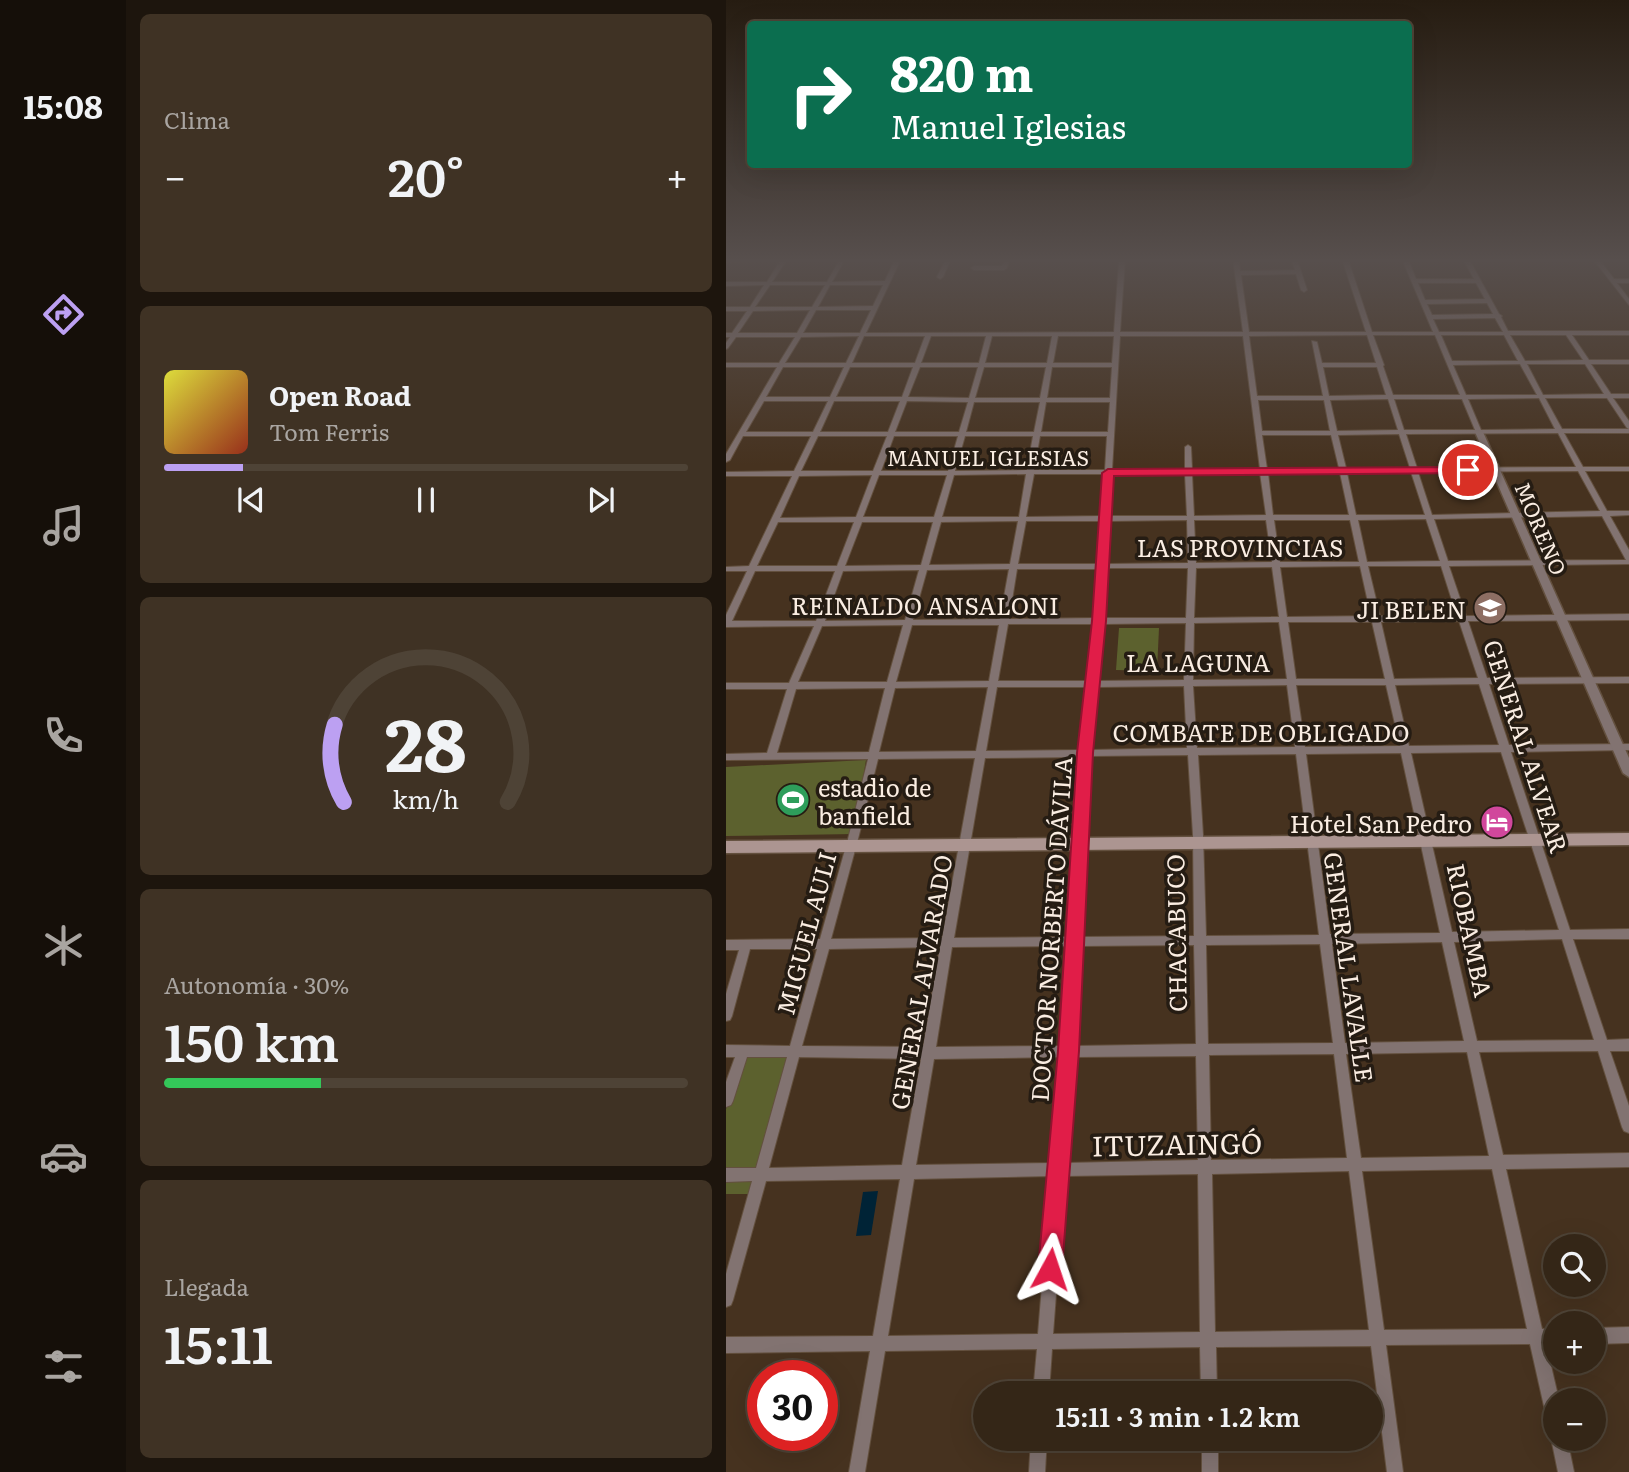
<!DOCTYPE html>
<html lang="es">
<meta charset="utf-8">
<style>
:root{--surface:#342617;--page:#3f3224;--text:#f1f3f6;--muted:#a9a5a1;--line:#4e4336;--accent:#bca0f2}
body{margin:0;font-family:Literata,serif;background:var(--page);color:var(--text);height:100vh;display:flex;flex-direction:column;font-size:26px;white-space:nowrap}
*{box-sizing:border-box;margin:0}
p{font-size:23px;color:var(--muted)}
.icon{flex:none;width:38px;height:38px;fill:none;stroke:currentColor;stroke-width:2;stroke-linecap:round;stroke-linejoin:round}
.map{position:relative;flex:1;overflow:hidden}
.drawer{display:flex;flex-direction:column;gap:14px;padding:14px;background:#1d150d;width:600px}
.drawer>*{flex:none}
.banner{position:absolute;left:21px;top:21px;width:665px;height:147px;border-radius:7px;box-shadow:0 7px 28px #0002,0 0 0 2px var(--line);background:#0b6e4f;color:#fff;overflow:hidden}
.controls{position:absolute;left:817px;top:1234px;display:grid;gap:14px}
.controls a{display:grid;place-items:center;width:63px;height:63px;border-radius:50%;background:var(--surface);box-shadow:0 7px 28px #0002,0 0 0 2px var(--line);font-size:35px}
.speed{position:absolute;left:21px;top:1360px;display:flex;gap:14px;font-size:35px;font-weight:700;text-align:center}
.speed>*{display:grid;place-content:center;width:91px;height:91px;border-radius:50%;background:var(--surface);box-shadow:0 7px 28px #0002,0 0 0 2px var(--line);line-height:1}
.speed .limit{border:10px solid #d22;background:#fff;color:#111}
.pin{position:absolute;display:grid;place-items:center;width:60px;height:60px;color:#fff;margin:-30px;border:4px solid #fff;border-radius:50%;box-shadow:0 2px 7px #0007}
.me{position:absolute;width:77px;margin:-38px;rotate:5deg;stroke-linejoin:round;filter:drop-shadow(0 0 5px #0008)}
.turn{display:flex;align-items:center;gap:24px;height:147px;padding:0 28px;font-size:32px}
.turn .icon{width:91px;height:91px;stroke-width:2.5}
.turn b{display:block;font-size:49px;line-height:60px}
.big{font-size:52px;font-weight:600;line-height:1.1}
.drawer .card{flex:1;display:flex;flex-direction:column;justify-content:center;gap:10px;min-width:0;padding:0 24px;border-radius:10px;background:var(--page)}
.drawer .dial{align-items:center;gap:0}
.dial svg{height:182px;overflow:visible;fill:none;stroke:var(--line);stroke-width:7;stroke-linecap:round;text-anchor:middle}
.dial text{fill:var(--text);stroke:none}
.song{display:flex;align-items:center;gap:21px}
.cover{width:84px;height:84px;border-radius:10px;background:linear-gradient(135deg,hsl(60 70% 55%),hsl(10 70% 35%))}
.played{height:7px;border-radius:4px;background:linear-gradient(90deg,var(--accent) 15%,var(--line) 15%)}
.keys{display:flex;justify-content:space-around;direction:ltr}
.heat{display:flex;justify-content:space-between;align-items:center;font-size:38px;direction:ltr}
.charge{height:10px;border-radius:5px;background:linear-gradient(90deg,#34c759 30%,var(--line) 0)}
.trip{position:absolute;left:247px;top:1381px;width:410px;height:70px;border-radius:35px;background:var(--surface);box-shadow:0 7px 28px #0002,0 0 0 2px var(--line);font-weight:600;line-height:70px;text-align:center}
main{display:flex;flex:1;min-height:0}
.tabs{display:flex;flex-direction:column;width:126px;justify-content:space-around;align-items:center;background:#150f09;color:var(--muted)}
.tabs .icon{width:49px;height:49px}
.tabs .selected{color:var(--accent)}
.tabs b{font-size:32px;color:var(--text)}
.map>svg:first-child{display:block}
</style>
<main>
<nav class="tabs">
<b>15:08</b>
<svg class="icon selected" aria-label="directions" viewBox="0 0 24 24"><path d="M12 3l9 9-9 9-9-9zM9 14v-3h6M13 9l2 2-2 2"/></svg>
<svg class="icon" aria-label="music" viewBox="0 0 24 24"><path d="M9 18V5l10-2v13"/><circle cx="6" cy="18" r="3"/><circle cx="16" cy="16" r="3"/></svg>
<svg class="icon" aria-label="phone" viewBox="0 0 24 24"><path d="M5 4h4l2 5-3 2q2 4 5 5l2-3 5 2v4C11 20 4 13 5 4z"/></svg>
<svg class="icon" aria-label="climate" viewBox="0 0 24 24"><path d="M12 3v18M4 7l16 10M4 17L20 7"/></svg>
<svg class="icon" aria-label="car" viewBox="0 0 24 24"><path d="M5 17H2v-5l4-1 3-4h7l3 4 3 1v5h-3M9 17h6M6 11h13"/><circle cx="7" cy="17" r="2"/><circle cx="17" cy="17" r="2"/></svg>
<svg class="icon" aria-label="filters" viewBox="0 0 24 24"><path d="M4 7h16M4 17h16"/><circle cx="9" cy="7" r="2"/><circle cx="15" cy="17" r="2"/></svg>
</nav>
<section class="drawer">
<div class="card"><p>Clima</p>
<div class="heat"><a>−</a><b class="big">20°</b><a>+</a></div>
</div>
<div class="card">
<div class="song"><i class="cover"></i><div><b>Open Road</b><p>Tom Ferris</p></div></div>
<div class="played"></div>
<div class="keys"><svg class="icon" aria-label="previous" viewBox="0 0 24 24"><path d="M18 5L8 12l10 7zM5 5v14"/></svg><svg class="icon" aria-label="pause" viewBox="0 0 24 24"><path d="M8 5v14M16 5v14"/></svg><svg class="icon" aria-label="next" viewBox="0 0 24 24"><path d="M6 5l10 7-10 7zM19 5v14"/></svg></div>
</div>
<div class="card dial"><svg viewBox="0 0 100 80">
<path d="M14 69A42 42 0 1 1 86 69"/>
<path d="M14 69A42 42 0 0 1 10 35" stroke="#bca0f2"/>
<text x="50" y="56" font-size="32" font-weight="700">28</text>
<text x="50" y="72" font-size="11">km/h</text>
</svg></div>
<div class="card"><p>Autonomía · 30%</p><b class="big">150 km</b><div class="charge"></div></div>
<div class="card"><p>Llegada</p><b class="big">15:11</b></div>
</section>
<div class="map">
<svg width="903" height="1472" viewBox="0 0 903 1472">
<rect width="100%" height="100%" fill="#46321f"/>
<g fill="#5c612e">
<polygon points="393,628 433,628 431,671 390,670"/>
<polygon points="140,760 128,834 0,836 0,767"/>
<polygon points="63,1051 24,1194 0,1194 0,1109 17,1054"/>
</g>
<polygon fill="#002336" points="152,1191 145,1235 130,1236 137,1192"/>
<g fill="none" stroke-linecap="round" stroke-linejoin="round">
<defs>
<g id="minor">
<path d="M0,259h441l-3,2h-39l-5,71h123l-10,-73h6l1,12 55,-1 -4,-11h6l10,31 -3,2 -3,-2 -5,-16 -55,1 8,57h117l-24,-73h6l24,73h61l-31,-73h6l8,20h58l-11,-20h6l30,55 3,2 -1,1 7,14h121v4h-57l17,25h40v4h-38l20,30h18v4h-16l16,23v12h-65l19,34h46v4h-44l22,40h22v4l-19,1 19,34v14l-180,2 17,50 163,-2v6l-161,1 19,57 142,-1v6l-140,1 20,61 120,-1v6l-118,2 59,178 59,-1v10h-56l34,101 22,-1v12h-19l19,55v27l-5,-2 -2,-4 -24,-76 -119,1 24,103 126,-2v14l-123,2 36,160 14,-1v16h-10l13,56h-3v38h11l7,34h-16l-7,-34 4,-6 -5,-2 -2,-6 -18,-80 -144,1 17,127h-16l-16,-126 -155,1 1,46h-16l-1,-46 -148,2 -3,44h-16l4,-44 -152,2 -20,121h-16l21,-121 -144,2v-16l147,-1 27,-157 -134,2 -33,119 -2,5 -5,2v-33l26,-93 -26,1v-14h30l31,-111h-40l-14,44 -2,4 -5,2v-25l9,-25h-9v-12l64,1 27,-97h-67l-18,67 -2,4 -4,1v-27l13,-44h-13v-10l94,-1 28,-100 20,-80 -142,1v-6l41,-1 20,-64h-61v-6h63l25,-57 -88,1v-12l21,-44h-21v-4l23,-1 43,-90h-66v-4l68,-1 17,-35h-68l-13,24 -4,2v-8l51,-87h-51v-4h53l16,-26h-59l-8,11 -2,1v-6l4,-6h-4v-4h6l15,-22h-21v-4h24l14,-22 -38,1v-4h41l13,-21 -54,1zM60,261h53l-12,21h-55zM118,261h50l-9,20 -53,1zM174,261h45l-8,16 3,2 3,-2 7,-16h54l-2,5h-28l-3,2 3,2h30l3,-2 2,-7h110l-5,71 -248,1zM692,283h58l9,16 -60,1zM44,285h55l-13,22h-57zM104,285h53l-10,21 -55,1zM761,303l6,11 -61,1 -5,-11zM84,310l-13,23h-59l15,-22zM90,310h55l-11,23h-57zM769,318l8,14h-64l-6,-13zM641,335l9,28h-54l-5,-21 -5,-1 11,55h-66l-8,-60zM647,335h62l25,60h-67l-10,-29 1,-1zM715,335h63l14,26h-66zM784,335h56l17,25 -58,1zM133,336l-13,27h-61l16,-26zM138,336h61l-10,27h-63zM205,336h55l-7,27h-58zM266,336h60l-5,27h-62zM332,336h56l-2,27h-59zM394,336h123l17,133h-68l-1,-22 -3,-2 -3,2v22l-73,1zM794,364l17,31h-71l-13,-30zM801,364h58l19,30 -61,1zM57,367h61l-14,30h-64zM124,367h63l-11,30h-66zM194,367h58l-9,31 -61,-1zM258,367h62l-6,31h-65zM326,367h60l-2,31h-63zM597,367h54l9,28 -57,1zM813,398l16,31 -74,1 -13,-31zM819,398h62l20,30 2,1h-67zM662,399l10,31 -61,1 -7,-31zM668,399h68l13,31h-71zM532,400h66l6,31h-68zM38,401h64l-15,31h-67zM108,401h66l-12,31h-68zM181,401l61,1 -9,30h-64zM248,402h66l-6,30h-68zM320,402h64l-2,30h-67zM832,433l18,34 -159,1 -11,-34zM673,434l11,34h-64l-8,-33zM536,435h69l8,33 -72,1zM92,436h69l-14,35h-72zM168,436h64l-10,35h-67zM239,436h68l-6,34 -72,1zM314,436h67l-2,34h-71zM852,471l22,40 -168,4 -14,-43zM685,472l14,43h-69l-9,-42zM534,473l6,42 -72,1 -2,-42zM542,473h72l9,42h-76zM300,474l-7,43h-77l12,-42zM308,474h71l-3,42 -76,1zM386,474h73l2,42h-78zM146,475l-16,42 -76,1 19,-42zM153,475h68l-13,42h-71zM876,516l24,44 -178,1 -14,-42zM700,519l14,42 -73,1 -9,-42zM461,520l1,43 -81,1 2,-43zM468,520h72l6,42 -76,1zM548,520h76l9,42h-79zM292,521l-8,43 -81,1 12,-43zM300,521h76l-3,43h-81zM52,522h76l-17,44h-80zM136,522h71l-12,43 -76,1zM634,566l11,50 -84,1 -7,-50zM642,566h73l16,50h-77zM546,567l7,50 -85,1 2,-50zM380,568h82l-2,50h-83zM283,569l-9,50 -87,1 14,-50zM291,569h81l-3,49 -86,1zM193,570l-14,50 -80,1 18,-50zM29,571h80l-19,50h-84zM733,621l19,57 -84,1 -13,-57zM553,622l8,57 -94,1 1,-57zM562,622h84l13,57h-89zM460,623l-2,57 -87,1 6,-57zM282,624h86l-6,57h-90zM177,625l-16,57h-89l24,-56zM186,625h87l-10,56 -93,1zM753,684l20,61 -90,1 -14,-61zM561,685l8,62 -98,1 -4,-62zM570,685h90l14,61 -95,1zM458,686l3,62 -97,2 7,-63zM262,687l-12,64 -97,1 16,-64zM271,687h90l-7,63 -94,1zM159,688l-16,64 -92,1 19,-64zM775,752l58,178 -107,2 -41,-179zM675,753l39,180 -110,1 -24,-180zM570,754l23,181 -113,1 -3,-101 -5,-80zM462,755l5,80 1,101 -114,1 10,-181zM354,757l-11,180 -115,1 31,-180zM249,758l-33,180 -111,1 27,-100 20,-80zM836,939l32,101 -117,1 -23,-99zM716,942l22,99 -119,2 -13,-99zM594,944l13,99 -125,1 -2,-99zM468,945l2,99 -121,2 5,-100zM342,946l-6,100 -126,1 16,-100zM214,947l-17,100 -121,-1 27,-97zM741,1052l22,104 -128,2 -15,-104zM608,1054l13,104 -136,2 -2,-105zM470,1056l2,104 -132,3 8,-106zM73,1057l122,2 -19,106 -133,3zM335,1057l-9,106 -136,2 18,-106zM766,1169l35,160 -143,1 -22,-159zM623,1171l20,159 -154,2 -3,-158zM472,1174l2,158 -147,2 12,-158zM325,1176l-13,158 -150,2 26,-157z"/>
<polygon points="867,259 873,259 888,279 903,279 903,283 891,283 903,299 903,305"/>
<polygon points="903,1327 903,1343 868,1344 868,1328"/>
<polygon points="305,1438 321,1438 319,1472 303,1472"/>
<rect x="476" y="1438" width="16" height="34"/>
</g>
<polygon id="tertiary" points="750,430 757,432 903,758 903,777 897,773 749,432"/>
<polygon id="secondary" points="903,833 903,845 0,853 0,841"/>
</defs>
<use href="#minor" stroke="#63503e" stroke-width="2"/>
<use href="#tertiary" stroke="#63503e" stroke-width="3"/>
<use href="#secondary" stroke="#63503e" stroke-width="3"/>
<use href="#minor" fill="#827371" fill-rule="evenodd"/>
<use href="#tertiary" fill="#827371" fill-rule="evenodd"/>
<use href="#secondary" fill="#ac9591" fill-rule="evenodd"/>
</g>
<linearGradient id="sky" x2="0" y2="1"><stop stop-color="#261c11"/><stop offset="0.56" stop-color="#574f4d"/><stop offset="1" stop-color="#574f4d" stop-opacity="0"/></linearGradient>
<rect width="903" height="465" fill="url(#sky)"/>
<polygon fill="#e11d48" stroke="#92132f" stroke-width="2" points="742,467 748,470 746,473 388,476 380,621 367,753 353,1051 336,1269 332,1277 324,1281 315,1277 312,1269 332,1051 351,753 366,621 376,473 382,469"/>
<defs>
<symbol id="school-disc" viewBox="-11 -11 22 22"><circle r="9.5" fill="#8d6e63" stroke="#251c13"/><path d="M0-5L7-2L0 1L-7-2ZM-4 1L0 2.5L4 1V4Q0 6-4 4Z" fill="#fff"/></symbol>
<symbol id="stadium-disc" viewBox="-11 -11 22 22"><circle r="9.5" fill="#2e9e5b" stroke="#251c13"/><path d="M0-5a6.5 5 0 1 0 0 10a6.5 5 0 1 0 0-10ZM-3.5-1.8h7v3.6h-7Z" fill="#fff"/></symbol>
<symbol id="hotel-disc" viewBox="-11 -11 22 22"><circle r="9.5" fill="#d1479c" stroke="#251c13"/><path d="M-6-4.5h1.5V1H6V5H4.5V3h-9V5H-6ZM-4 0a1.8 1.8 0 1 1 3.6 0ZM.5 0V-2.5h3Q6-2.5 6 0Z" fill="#fff"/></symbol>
</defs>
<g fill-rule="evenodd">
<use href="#school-disc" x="745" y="589" width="38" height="38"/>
<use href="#stadium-disc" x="48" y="781" width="38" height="38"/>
<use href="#hotel-disc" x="752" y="803" width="38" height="38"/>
</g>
<g text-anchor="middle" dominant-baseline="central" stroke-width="7" stroke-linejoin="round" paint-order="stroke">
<g font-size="21" fill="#faede2" stroke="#251c13">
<text x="262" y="456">MANUEL IGLESIAS</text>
<text transform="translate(816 528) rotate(67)">MORENO</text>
</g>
<g font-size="24" fill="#faede2" stroke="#251c13">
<text x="514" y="546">LAS PROVINCIAS</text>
<text x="199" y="604">REINALDO ANSALONI</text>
<text x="472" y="661">LA LAGUNA</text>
<text x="535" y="731">COMBATE DE OBLIGADO</text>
<text transform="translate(801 746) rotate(72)">GENERAL ALVEAR</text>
<text transform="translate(324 929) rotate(-86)">DOCTOR NORBERTO DÁVILA</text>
<text transform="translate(745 930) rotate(78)">RIOBAMBA</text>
<text transform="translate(79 933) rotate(-75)">MIGUEL AULI</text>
<text transform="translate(449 933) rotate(-91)">CHACABUCO</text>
<text transform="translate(624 967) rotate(82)">GENERAL LAVALLE</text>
<text transform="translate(194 982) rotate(-80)">GENERAL ALVARADO</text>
</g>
<g font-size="24" fill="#faede2" stroke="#251c13" text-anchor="end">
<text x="740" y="608">JI BELEN</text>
<text x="92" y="786" text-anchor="start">estadio de<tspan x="92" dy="28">banfield</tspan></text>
<text x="746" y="822">Hotel San Pedro</text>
</g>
<g font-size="28" fill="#faede2" stroke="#251c13">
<text transform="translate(451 1143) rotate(-1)">ITUZAINGÓ</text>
</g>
</g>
</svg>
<div class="controls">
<a><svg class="icon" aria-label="search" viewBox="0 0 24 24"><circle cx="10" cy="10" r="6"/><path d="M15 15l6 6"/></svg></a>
<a>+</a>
<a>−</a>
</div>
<div class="speed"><div class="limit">30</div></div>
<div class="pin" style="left:742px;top:470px;background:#d93025"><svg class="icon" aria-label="arrive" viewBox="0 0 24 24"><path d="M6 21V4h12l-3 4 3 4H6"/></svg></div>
<svg class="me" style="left:324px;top:1269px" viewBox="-20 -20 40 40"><path d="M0-17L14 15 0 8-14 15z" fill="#e11d48" stroke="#fff" stroke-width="4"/></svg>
<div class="trip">15:11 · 3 min · 1.2 km</div>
<div class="banner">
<div class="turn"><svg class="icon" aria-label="right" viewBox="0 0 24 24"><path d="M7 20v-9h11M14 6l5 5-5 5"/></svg><div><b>820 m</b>Manuel Iglesias</div></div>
</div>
</div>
</main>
